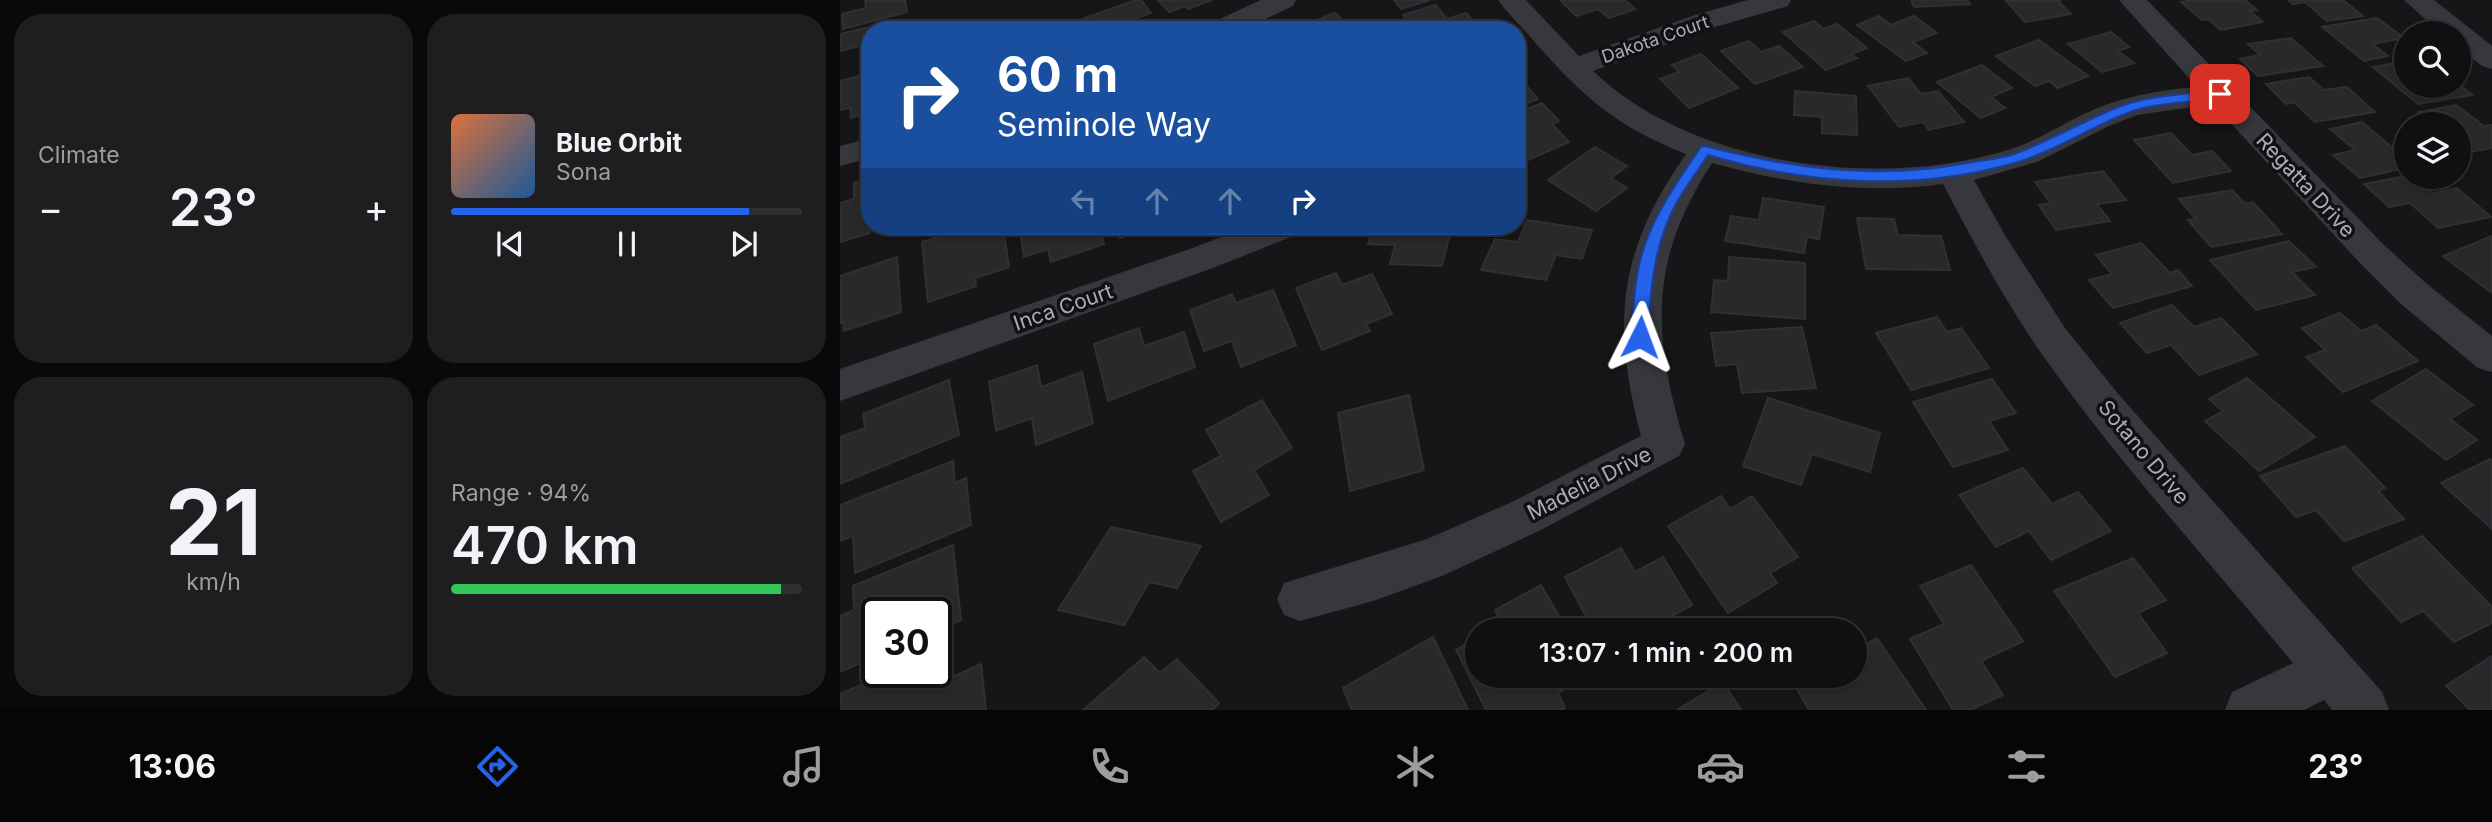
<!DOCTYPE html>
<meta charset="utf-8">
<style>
:root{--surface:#101012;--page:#1e1e20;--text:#f1f3f6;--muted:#9c9d9f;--line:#303032;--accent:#2563eb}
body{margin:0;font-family:Inter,sans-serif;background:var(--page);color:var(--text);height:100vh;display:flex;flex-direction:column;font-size:26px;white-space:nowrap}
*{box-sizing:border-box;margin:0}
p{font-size:23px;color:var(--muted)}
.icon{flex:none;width:38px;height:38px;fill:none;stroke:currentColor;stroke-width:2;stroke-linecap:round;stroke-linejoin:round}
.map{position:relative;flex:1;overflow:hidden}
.drawer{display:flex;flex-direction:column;gap:14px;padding:14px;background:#09090a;width:840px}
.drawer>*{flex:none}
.top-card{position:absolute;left:21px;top:21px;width:665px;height:214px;border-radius:28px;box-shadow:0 4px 10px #0003,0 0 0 2px var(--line);background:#1a4fa0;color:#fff;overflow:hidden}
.buttons{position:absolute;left:1554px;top:21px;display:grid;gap:14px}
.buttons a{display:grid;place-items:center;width:77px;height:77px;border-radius:50%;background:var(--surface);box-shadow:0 4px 10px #0003,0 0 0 2px var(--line);font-size:35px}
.speed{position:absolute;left:21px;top:597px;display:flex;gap:14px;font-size:35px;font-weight:700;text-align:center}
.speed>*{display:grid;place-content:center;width:91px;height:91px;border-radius:50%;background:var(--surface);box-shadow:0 4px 10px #0003,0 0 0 2px var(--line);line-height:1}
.speed .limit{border:4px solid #111;border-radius:10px;background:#fff;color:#111}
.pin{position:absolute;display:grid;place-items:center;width:60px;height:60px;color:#fff;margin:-30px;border-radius:14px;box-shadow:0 4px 10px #0006}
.me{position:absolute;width:77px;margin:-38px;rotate:3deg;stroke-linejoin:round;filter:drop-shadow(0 0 5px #0008)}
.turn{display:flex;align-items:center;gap:24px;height:147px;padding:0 21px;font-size:32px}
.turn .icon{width:91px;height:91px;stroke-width:2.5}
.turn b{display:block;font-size:49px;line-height:60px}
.lanes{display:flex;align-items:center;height:66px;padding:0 21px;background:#0003;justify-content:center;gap:35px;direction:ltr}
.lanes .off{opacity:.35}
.big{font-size:52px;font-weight:600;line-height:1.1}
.drawer .tile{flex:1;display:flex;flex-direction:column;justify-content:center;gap:10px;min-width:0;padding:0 24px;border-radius:28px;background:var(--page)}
.drawer .dial{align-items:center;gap:0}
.dial b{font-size:91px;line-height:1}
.song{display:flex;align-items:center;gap:21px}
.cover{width:84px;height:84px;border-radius:10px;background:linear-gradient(135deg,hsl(20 70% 55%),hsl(210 70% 35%))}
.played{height:7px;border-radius:4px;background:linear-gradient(90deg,var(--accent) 85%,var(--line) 85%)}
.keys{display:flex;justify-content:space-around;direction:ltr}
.heat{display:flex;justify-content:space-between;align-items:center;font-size:38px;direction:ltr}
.charge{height:10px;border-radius:5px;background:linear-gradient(90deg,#34c759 94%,var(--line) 0)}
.drawer .tiles{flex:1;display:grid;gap:14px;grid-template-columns:repeat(2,1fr)}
.trip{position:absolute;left:625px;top:618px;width:402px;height:70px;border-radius:35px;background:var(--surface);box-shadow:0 4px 10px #0003,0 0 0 2px var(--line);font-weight:600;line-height:70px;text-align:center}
.menu{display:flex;height:112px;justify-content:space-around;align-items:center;background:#060607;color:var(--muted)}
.menu .icon{width:49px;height:49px}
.menu .active{color:var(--accent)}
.menu b{font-size:32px;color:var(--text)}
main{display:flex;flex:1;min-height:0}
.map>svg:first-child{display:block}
</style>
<main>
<section class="drawer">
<div class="tiles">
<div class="tile"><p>Climate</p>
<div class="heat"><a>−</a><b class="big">23°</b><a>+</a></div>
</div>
<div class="tile">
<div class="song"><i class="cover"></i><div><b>Blue Orbit</b><p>Sona</p></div></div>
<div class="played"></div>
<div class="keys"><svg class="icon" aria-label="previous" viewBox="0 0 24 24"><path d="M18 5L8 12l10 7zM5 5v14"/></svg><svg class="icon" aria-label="pause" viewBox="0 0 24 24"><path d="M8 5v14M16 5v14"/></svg><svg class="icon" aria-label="next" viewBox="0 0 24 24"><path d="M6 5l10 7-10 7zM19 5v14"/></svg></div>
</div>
<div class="tile dial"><b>21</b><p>km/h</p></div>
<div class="tile"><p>Range · 94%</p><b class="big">470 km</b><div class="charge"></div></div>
</div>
</section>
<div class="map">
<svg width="1652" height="710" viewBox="0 0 1652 710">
<rect width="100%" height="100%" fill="#161618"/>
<g fill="#29292c" stroke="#303034" stroke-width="2">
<polygon points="25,0 65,0 67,12 3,29 2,14 26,8"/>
<polygon points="296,0 301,0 311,13 294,19 300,30 250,30 242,19"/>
<polygon points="318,0 372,0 348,9 345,6 329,12"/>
<polygon points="554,0 590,0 561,9"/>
<polygon points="720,0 785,0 795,9 769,18 758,9 736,16"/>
<polygon points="1071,0 1127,0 1130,4 1074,7"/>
<polygon points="1221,0 1218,1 1231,14 1185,22 1166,1"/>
<polygon points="1352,0 1405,0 1417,10 1410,11 1423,22 1381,30 1368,19 1362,20 1341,2"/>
<polygon points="1448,0 1503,0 1523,16 1487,21 1465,2 1453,4"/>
<polygon points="596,5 607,19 626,13 638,27 630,30 574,30 563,15"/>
<polygon points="495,13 513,30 451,30"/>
<polygon points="1039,16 1051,25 1074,16 1097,33 1073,42 1087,53 1066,61 1017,25"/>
<polygon points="1537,18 1564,38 1532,44 1548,56 1524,61 1482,27"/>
<polygon points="974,21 983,29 997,24 1027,48 1011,54 1017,58 986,70 943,32"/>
<polygon points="51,22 52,30 30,30 30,58 24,59 23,45 0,51 0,34"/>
<polygon points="1271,32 1289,47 1278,51 1294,63 1262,72 1228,44"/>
<polygon points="1451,38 1483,66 1418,76 1400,59 1420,55 1408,44"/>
<polygon points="1199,40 1248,76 1218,88 1209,81 1195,86 1156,56"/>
<polygon points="909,41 921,52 939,46 963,67 915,84 881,51"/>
<polygon points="861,54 898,88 849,108 820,79 839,72 832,65"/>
<polygon points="1566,61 1566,86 1619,84 1632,95 1578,104 1533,67"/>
<polygon points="1142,65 1172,88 1151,97 1165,108 1141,118 1097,82"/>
<polygon points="30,73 30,112 11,118 10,108 0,110 0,81"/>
<polygon points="1469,77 1483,90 1507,87 1535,112 1475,122 1454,102 1446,104 1426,84"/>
<polygon points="680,78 698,99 677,107 677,79"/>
<polygon points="1068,78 1081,94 1098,91 1124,122 1089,130 1083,122 1059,127 1028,86"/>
<polygon points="955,91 1016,96 1017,135 982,133 982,117 954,115"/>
<polygon points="702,103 719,121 712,124 729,142 677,165 677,113"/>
<polygon points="1616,105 1644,126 1652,125 1652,148 1629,152 1619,144 1619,124 1595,124 1579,112"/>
<polygon points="1522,122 1555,150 1566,147 1566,168 1520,178 1493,155 1515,150 1490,129"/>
<polygon points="1331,133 1352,155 1372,151 1391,171 1333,183 1294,140"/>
<polygon points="755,147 787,166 771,178 787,188 756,211 708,180"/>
<polygon points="1263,171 1286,200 1257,204 1270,221 1216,230 1199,205 1211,203 1195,182"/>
<polygon points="1566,176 1575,177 1593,193 1617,188 1651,217 1598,228 1570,203 1549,207 1524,184"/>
<polygon points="30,178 30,233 0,242 0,203 14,199 14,183"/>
<polygon points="1392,190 1405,204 1413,202 1442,234 1371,247 1348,220 1356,219 1339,199"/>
<polygon points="923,198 984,207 979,239 967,237 964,253 885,241 891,216 919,220"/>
<polygon points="1017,218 1054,219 1058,235 1101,236 1110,270 1026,269"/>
<polygon points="687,220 752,230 742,259 716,255 706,280 641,270 655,239 678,242"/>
<polygon points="134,226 163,226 169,267 135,278 136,286 88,302 82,242"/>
<polygon points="179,226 260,226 264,244 211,262 208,249 184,257"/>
<polygon points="277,226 300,226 302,231 280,238"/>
<polygon points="534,226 612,226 602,266 550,264 555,245 528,244"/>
<polygon points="1652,236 1652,293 1603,256"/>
<polygon points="1449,241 1476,267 1452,272 1475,295 1416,310 1370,260"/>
<polygon points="1301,243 1330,273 1338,270 1352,286 1273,308 1249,280 1272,274 1256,255"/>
<polygon points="57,257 61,312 4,331 3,322 0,323 0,276"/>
<polygon points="889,257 965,263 965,319 871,312 874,280 888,281"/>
<polygon points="496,273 502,285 532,274 552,314 526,324 530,331 482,350 456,288"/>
<polygon points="433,290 456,345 401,367 392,341 364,351 350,310 392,294 396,303"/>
<polygon points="1332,305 1354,327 1381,318 1417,354 1359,375 1331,345 1307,353 1280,323"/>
<polygon points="1500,313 1521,331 1536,325 1578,361 1503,392 1466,357 1485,350 1462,328"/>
<polygon points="1097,317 1107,332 1121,328 1149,368 1071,390 1036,333"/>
<polygon points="962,327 976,388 902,393 897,364 876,366 871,333"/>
<polygon points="299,328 304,346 344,332 355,367 268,401 254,344"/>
<polygon points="197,365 201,387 242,372 253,423 196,445 192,418 156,431 149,382"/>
<polygon points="1586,369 1633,405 1610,419 1637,440 1606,460 1532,401"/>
<polygon points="1407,378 1475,437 1419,471 1365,421 1383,411 1369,399"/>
<polygon points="1152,379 1176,413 1149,421 1168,450 1113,467 1073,402"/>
<polygon points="109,380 119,435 0,484 0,437 25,428 23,414"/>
<polygon points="569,395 584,470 510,491 498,413"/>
<polygon points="928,398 1040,433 1030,472 972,454 961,485 903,466"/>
<polygon points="422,400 452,448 414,470 429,495 381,522 353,471 381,456 366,430"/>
<polygon points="1505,446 1545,488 1538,491 1564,519 1504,541 1476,510 1456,517 1420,476"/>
<polygon points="1650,459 1652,461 1652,529 1601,483"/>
<polygon points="113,461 115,483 126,478 131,525 15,573 13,536 0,541 0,505"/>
<polygon points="1183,468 1212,504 1238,492 1271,531 1211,560 1189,531 1156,547 1119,495"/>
<polygon points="881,496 890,509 912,496 958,557 930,573 937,583 888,613 828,526"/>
<polygon points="271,527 361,546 337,588 309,582 284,625 218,610"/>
<polygon points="1582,536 1652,607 1652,623 1614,642 1583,611 1561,622 1512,568"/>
<polygon points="113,545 121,620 96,631 96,612 37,612 37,656 0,672 0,616 14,610 13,586"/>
<polygon points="781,548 795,572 823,557 852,605 807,630 753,630 725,577"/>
<polygon points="1293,558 1326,600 1298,613 1327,653 1275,677 1214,591"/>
<polygon points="1131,565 1183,641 1141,661 1163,695 1130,710 1113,710 1070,639 1104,624 1080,586"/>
<polygon points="701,585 727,630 652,630 662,624 655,610"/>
<polygon points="593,637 628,710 512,710 503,688"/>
<polygon points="637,638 637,676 747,676 718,693 725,708 722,710 646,710 616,650"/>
<polygon points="1037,638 1086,710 969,710 954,684 970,676 1015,676 1015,650"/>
<polygon points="1652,656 1652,710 1630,710 1606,686"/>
<polygon points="304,657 320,673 337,659 379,703 372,710 243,710"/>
<polygon points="141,664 146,710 0,710 0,694 51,672 89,672 90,687"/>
<polygon points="883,682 901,710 837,710"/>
</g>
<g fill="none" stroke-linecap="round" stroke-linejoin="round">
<g fill="#37383d" fill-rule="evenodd">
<polygon points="421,0 456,0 453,6 402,30 365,30 369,24"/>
<path d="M658,0h28l53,56 116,-41 53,-15h43l-3,6 -73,21 -122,44c99,95 286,119 415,79 27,-8 51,-24 76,-36 35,-17 75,-24 113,-27l-78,-87h28l236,244 44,40 65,52v36l-14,-4 -77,-64 -42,-42 -146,-158 -76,11 -30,12 -70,35 -63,18 32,57 59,91 55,68 262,296 7,18h-57l-8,-10 -20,10h-79l7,-18 61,-29c-85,-103 -177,-203 -254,-313 -36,-52 -66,-109 -96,-166 -79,11 -154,0 -231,-21 -64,99 -60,172 -27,281l-6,12 -136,73 -101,47 -69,25 -73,20 -16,-6 -7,-16 7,-16 143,-44 85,-37 129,-66c-30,-113 -23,-185 45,-282 -71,-28 -104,-58 -153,-114 -11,-13 -25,-26 -35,-40z"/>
<polygon points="1564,0 1594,0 1652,46 1652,69 1642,66 1619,48 1619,33 1601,33"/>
<polygon points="30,138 30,158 0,166 0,146"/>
<polygon points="410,226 461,226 456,235 373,268 0,401 0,369 347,250"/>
</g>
</g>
<path fill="#2563eb" stroke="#184099" stroke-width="2" d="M1380,90l5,1v5c-31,8 -64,5 -95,16 -38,14 -73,38 -112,50 -101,30 -209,23 -310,-7 -10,15 -21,30 -30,45 -24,42 -28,90 -30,137l-8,6 -8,-6c1,-18 1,-36 4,-54 6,-52 36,-94 65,-136l4,-1c88,23 173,34 262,17 16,-3 33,-4 47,-9 37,-13 71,-34 107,-48 32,-11 66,-12 99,-16z"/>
<g text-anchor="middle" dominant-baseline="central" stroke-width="7" stroke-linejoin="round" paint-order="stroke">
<g font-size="18" fill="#a8adb8" stroke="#111113">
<text transform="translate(815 39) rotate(-19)">Dakota Court</text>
</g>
<g font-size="21" fill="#a8adb8" stroke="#111113">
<text transform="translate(1466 185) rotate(47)">Regatta Drive</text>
<text transform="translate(223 307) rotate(-19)">Inca Court</text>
<text transform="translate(1304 452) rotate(50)">Sotano Drive</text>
<text transform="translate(749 483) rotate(-27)">Madelia Drive</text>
</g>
</g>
</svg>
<div class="buttons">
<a><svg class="icon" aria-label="search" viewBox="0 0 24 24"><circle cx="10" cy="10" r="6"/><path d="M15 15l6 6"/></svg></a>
<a><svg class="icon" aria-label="layers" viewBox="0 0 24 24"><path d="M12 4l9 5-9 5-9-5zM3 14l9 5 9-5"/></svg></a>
</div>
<div class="speed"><div class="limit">30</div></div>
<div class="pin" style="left:1380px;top:94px;background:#d93025"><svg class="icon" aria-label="arrive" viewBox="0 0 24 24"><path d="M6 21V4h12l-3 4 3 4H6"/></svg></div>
<svg class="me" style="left:800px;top:337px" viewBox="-20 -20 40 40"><path d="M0-17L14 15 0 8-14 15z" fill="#2563eb" stroke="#fff" stroke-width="4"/></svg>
<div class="trip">13:07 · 1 min · 200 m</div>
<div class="top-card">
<div class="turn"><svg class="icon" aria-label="right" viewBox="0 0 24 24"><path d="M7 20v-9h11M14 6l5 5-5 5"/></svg><div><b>60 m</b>Seminole Way</div></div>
<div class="lanes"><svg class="icon off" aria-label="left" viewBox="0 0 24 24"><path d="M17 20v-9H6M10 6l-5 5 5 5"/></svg><svg class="icon off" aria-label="ahead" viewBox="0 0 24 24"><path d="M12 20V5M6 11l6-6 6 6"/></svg><svg class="icon off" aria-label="ahead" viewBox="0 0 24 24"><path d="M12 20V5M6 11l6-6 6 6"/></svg><svg class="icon" aria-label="right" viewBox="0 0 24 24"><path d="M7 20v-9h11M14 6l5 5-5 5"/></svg></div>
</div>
</div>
</main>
<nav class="menu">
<b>13:06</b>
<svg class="icon active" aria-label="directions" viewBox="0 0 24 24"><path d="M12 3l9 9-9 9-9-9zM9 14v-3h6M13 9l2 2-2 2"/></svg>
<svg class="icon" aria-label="music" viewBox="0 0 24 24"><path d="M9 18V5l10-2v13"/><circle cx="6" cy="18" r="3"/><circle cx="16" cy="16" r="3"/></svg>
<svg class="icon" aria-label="phone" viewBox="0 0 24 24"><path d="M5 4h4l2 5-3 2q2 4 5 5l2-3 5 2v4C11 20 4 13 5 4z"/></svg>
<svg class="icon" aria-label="climate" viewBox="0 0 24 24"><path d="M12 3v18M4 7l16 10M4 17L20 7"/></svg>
<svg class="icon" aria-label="car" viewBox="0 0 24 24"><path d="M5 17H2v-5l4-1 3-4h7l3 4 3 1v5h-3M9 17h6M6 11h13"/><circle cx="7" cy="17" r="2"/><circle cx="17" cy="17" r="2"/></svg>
<svg class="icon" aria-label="filters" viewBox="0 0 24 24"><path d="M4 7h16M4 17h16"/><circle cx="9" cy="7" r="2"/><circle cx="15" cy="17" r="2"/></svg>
<b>23°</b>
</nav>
